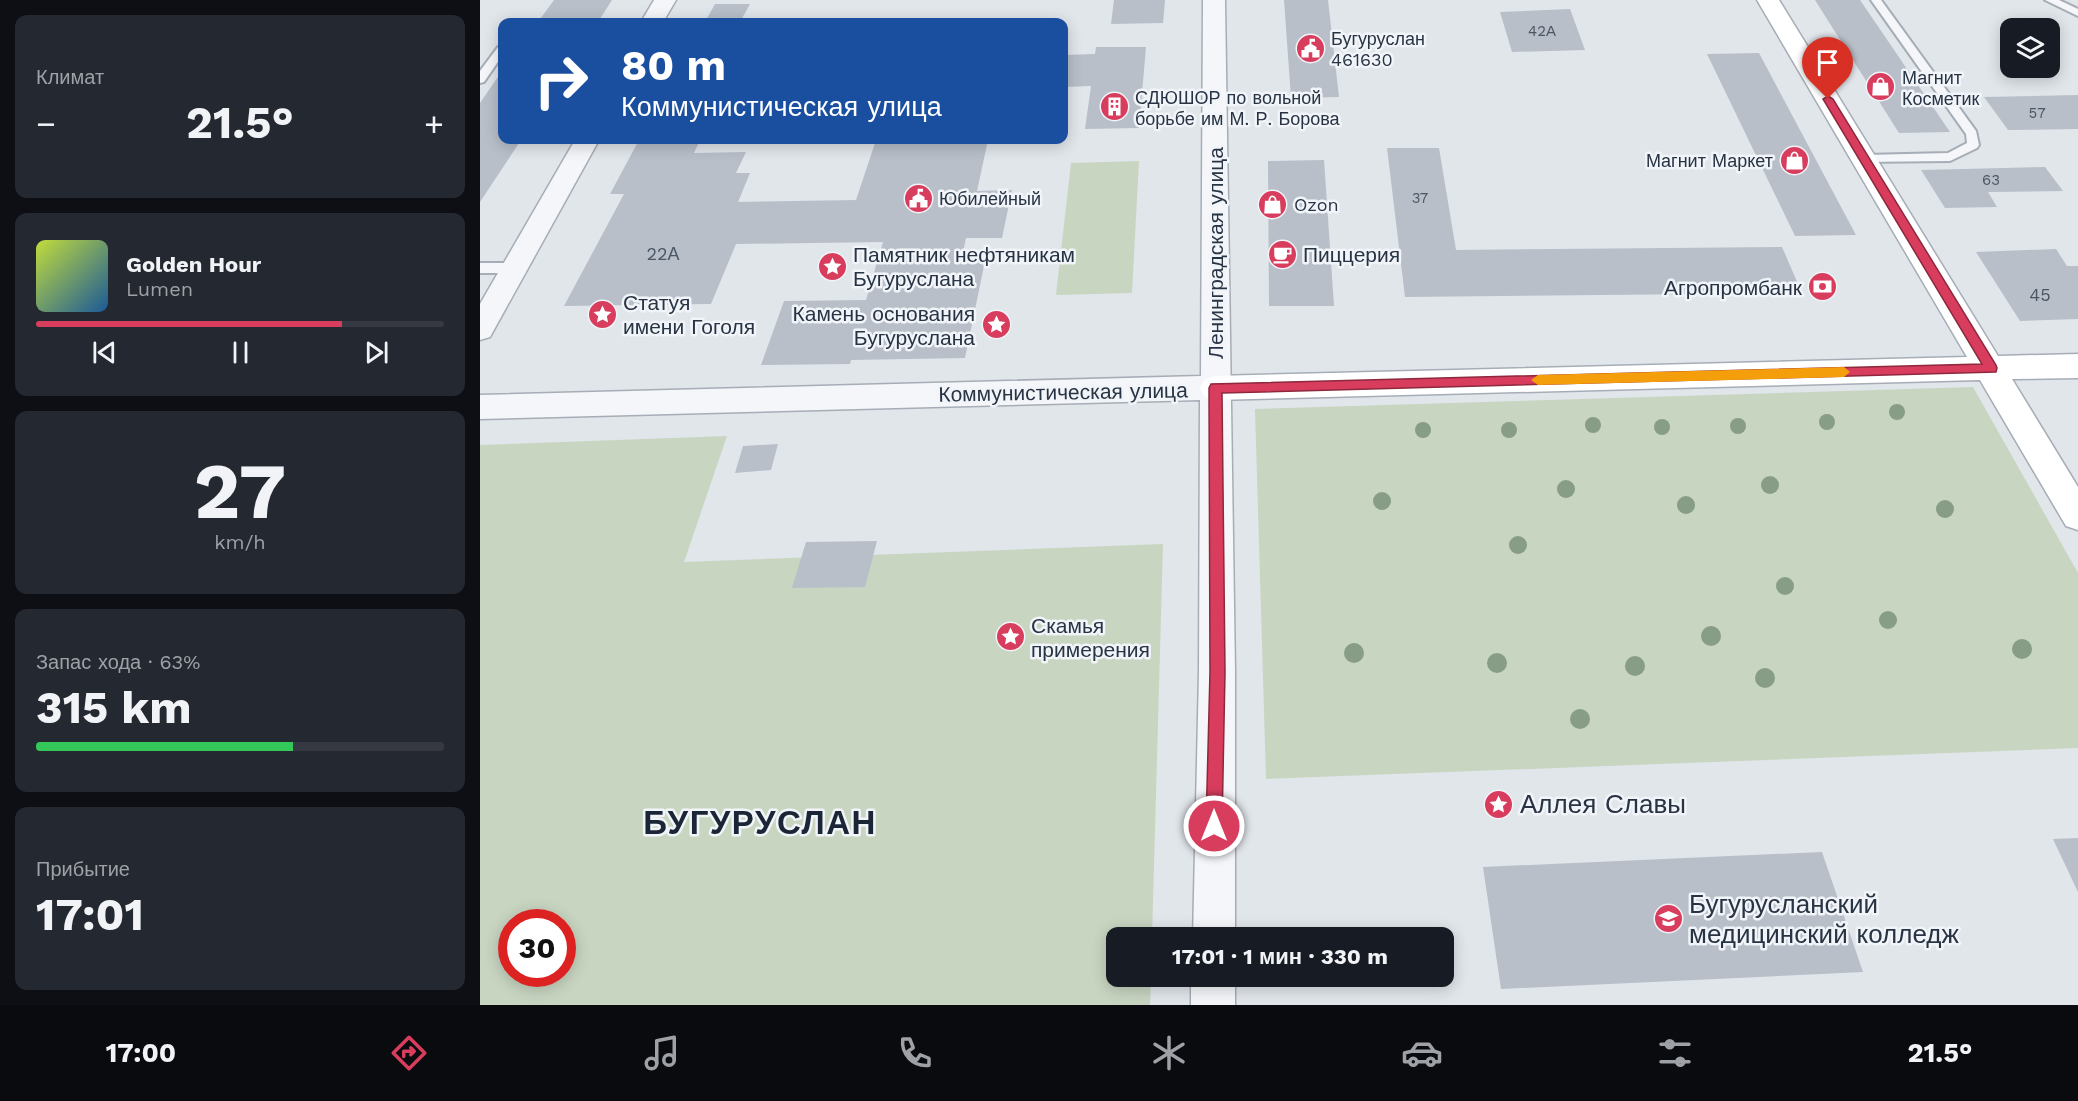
<!DOCTYPE html>
<html lang="ru">
<meta charset="utf-8">
<style>
:root{--surface:#171b24;--page:#242831;--text:#f1f3f6;--muted:#9ea1a6;--line:#363941;--accent:#d93d5e}
body{margin:0;font-family:"Work Sans",sans-serif;background:var(--page);color:var(--text);height:100vh;display:flex;flex-direction:column;font-size:22px;white-space:nowrap}
*{box-sizing:border-box;margin:0}
p{font-size:20px;color:var(--muted)}
.icon{flex:none;width:33px;height:33px;fill:none;stroke:currentColor;stroke-width:2;stroke-linecap:round;stroke-linejoin:round}
.map{position:relative;flex:1;overflow:hidden}
.sheet{display:flex;flex-direction:column;gap:15px;padding:15px;background:#0d0f14;width:480px}
.sheet>*{flex:none}
.banner{position:absolute;left:18px;top:18px;width:570px;height:126px;border-radius:12px;box-shadow:0 3px 15px #0003;background:#1a4fa0;color:#fff;overflow:hidden}
.controls{position:absolute;left:1520px;top:18px;display:grid;gap:12px}
.controls a{display:grid;place-items:center;width:60px;height:60px;border-radius:12px;background:var(--surface);box-shadow:0 3px 15px #0003;font-size:30px}
.speed{position:absolute;left:18px;top:909px;display:flex;gap:12px;font-size:30px;font-weight:700;text-align:center}
.speed>*{display:grid;place-content:center;width:78px;height:78px;border-radius:50%;background:var(--surface);box-shadow:0 3px 15px #0003;line-height:1}
.speed .limit{border:9px solid #d22;background:#fff;color:#111}
.pin{position:absolute;display:grid;place-items:center;width:51px;height:51px;color:#fff;margin:-62px -26px;border-radius:50% 50% 50% 0;rotate:-45deg;box-shadow:0 0 6px #0007}
.pin .icon{rotate:45deg}
.me{position:absolute;width:66px;margin:-33px;rotate:0deg;stroke-linejoin:round;filter:drop-shadow(0 0 4px #0008)}
.turn{display:flex;align-items:center;gap:21px;height:126px;padding:0 24px;font-size:27px}
.turn .icon{width:78px;height:78px;stroke-width:2.5}
.turn b{display:block;font-size:42px;line-height:51px}
.big{font-size:45px;font-weight:700;line-height:1.1}
.sheet .widget{flex:1;display:flex;flex-direction:column;justify-content:center;gap:9px;min-width:0;padding:0 21px;border-radius:12px;background:var(--page)}
.sheet .dial{align-items:center;gap:0}
.dial b{font-size:78px;line-height:1}
.song{display:flex;align-items:center;gap:18px}
.cover{width:72px;height:72px;border-radius:9px;background:linear-gradient(135deg,hsl(70 70% 55%),hsl(210 70% 35%))}
.played{height:6px;border-radius:3px;background:linear-gradient(90deg,var(--accent) 75%,var(--line) 75%)}
.keys{display:flex;justify-content:space-around;direction:ltr}
.heat{display:flex;justify-content:space-between;align-items:center;font-size:33px;direction:ltr}
.charge{height:9px;border-radius:4px;background:linear-gradient(90deg,#34c759 63%,var(--line) 0)}
.trip{position:absolute;left:626px;top:927px;width:348px;height:60px;border-radius:12px;background:var(--surface);box-shadow:0 3px 15px #0003;font-weight:700;line-height:60px;text-align:center}
.tabs{display:flex;height:96px;justify-content:space-around;align-items:center;background:#090b0e;color:var(--muted)}
.tabs .icon{width:42px;height:42px}
.tabs .selected{color:var(--accent)}
.tabs b{font-size:27px;color:var(--text)}
main{display:flex;flex:1;min-height:0}
.map>svg:first-child{display:block}
</style>
<main>
<section class="sheet">
<div class="widget"><p>Климат</p>
<div class="heat"><a>−</a><b class="big">21.5°</b><a>+</a></div>
</div>
<div class="widget">
<div class="song"><i class="cover"></i><div><b>Golden Hour</b><p>Lumen</p></div></div>
<div class="played"></div>
<div class="keys"><svg class="icon" aria-label="previous" viewBox="0 0 24 24"><path d="M18 5L8 12l10 7zM5 5v14"/></svg><svg class="icon" aria-label="pause" viewBox="0 0 24 24"><path d="M8 5v14M16 5v14"/></svg><svg class="icon" aria-label="next" viewBox="0 0 24 24"><path d="M6 5l10 7-10 7zM19 5v14"/></svg></div>
</div>
<div class="widget dial"><b>27</b><p>km/h</p></div>
<div class="widget"><p>Запас хода · 63%</p><b class="big">315 km</b><div class="charge"></div></div>
<div class="widget"><p>Прибытие</p><b class="big">17:01</b></div>
</section>
<div class="map">
<svg width="1598" height="1005" viewBox="0 0 1598 1005">
<rect width="100%" height="100%" fill="#e1e6eb"/>
<g fill="#c8d5c1" fill-rule="evenodd">
<polygon points="659,161 652,293 576,295 591,163"/>
<polygon points="1493,387 1598,573 1598,748 786,779 775,409"/>
<path d="M247,436l-43,126 479,-18 -11,393 -36,1v38l35,1 -1,28h-670v-560zM32,922h50v52h-50z"/>
</g>
<g fill="#b8bfc9">
<polygon points="74,0 132,0 118,22 58,22"/>
<polygon points="634,0 685,0 683,23 631,24"/>
<polygon points="804,0 848,0 859,97 811,98"/>
<polygon points="1335,0 1380,0 1470,132 1419,133"/>
<polygon points="235,4 270,4 260,22 225,22"/>
<polygon points="1090,9 1105,50 1032,52 1020,12"/>
<polygon points="616,47 666,47 659,128 605,129 611,86 584,87 584,55 615,54"/>
<polygon points="1279,53 1376,235 1315,236 1227,54"/>
<polygon points="22,71 22,140 41,140 0,202 0,103"/>
<polygon points="1598,95 1598,129 1528,130 1504,97"/>
<polygon points="159,140 220,140 214,153 266,152 256,173 270,173 258,202 376,200 396,140 508,140 497,191 532,190 522,238 486,238 481,262 505,261 485,358 371,360 370,364 281,365 304,301 386,300 403,242 256,244 231,304 84,306 144,194 130,194"/>
<polygon points="907,148 959,148 976,250 1302,247 1322,293 925,297"/>
<polygon points="844,160 854,306 789,306 788,161"/>
<polygon points="1565,167 1583,191 1508,192 1517,207 1465,208 1441,170"/>
<polygon points="1576,249 1587,266 1598,266 1598,319 1540,321 1496,252"/>
<polygon points="298,444 291,470 255,473 263,446"/>
<polygon points="397,541 385,587 312,588 326,542"/>
<polygon points="1598,838 1598,892 1573,839"/>
<polygon points="1342,852 1383,972 1021,989 1003,867"/>
</g>
<g fill="none" stroke-linecap="round" stroke-linejoin="round">
<defs>
<g id="lane">
<polygon points="1391,0 1401,0 1496,131 1499,145 1497,148 1470,161 1380,162 1378,159 1380,156 1384,155 1468,153 1487,143 1486,134"/>
<polygon points="1565,0 1579,0 1598,9 1598,16"/>
<polygon points="22,46 22,56 4,82 0,83 0,71 18,47"/>
<polygon points="0,263 34,263 41,268 34,273 0,273"/>
</g>
<g id="street">
<polygon points="174,0 196,0 183,22 161,22"/>
<polygon points="723,0 745,0 755,672 755,938 713,938 719,672 720,400 0,419 0,395 721,376"/>
<polygon points="95,140 119,140 10,337 0,340 0,304"/>
<rect x="711" y="976" width="44" height="29"/>
</g>
<polygon id="secondary" points="1277,0 1299,0 1518,356 1598,354 1598,378 1532,379 1598,487 1598,530 1586,526 1500,380 735,400 724,396 720,388 724,380 735,376 1487,357"/>
</defs>
<use href="#lane" stroke="#a6adb6" stroke-width="4"/>
<use href="#street" stroke="#a6adb6" stroke-width="3"/>
<use href="#secondary" stroke="#a6adb6" stroke-width="3"/>
<use href="#lane" fill="#f4f6f9" fill-rule="evenodd"/>
<use href="#street" fill="#f4f6f9" fill-rule="evenodd"/>
<use href="#secondary" fill="#fff" fill-rule="evenodd"/>
</g>
<g fill="#889d86">
<circle cx="1417" cy="412" r="8"/>
<circle cx="1347" cy="422" r="8"/>
<circle cx="1113" cy="425" r="8"/>
<circle cx="1258" cy="426" r="8"/>
<circle cx="1182" cy="427" r="8"/>
<circle cx="943" cy="430" r="8"/>
<circle cx="1029" cy="430" r="8"/>
<circle cx="1290" cy="485" r="9"/>
<circle cx="1086" cy="489" r="9"/>
<circle cx="902" cy="501" r="9"/>
<circle cx="1206" cy="505" r="9"/>
<circle cx="1465" cy="509" r="9"/>
<circle cx="1038" cy="545" r="9"/>
<circle cx="1305" cy="586" r="9"/>
<circle cx="1408" cy="620" r="9"/>
<circle cx="1231" cy="636" r="10"/>
<circle cx="1542" cy="649" r="10"/>
<circle cx="874" cy="653" r="10"/>
<circle cx="1017" cy="663" r="10"/>
<circle cx="1155" cy="666" r="10"/>
<circle cx="1285" cy="678" r="10"/>
<circle cx="1100" cy="719" r="10"/>
</g>
<polygon fill="#d93d5e" stroke="#8d283d" stroke-width="1.5" points="1348,96 1353,99 1516,365 1517,368 1516,372 742,393 745,672 742,826 740,832 734,835 728,832 726,826 730,672 729,388 731,384 1502,364 1343,99"/>
<polygon fill="#f59e0b" points="1364,367 1370,372 1364,377 1058,385 1051,380 1058,375"/>
<defs>
<symbol id="civic-disc" viewBox="-11 -11 22 22"><circle r="9.5" fill="#d93d5e" stroke="#f1f4f8"/><path d="M-.6-6.5H3V-4.5H.6V-3L4-1V1h2V6H-6V1h2V-1L-.6-3ZM-1.2 2.5V6h2.4V2.5Z" fill="#fff"/></symbol>
<symbol id="shop-disc" viewBox="-11 -11 22 22"><circle r="9.5" fill="#d93d5e" stroke="#f1f4f8"/><path d="M-5-2.5h2.3a2.7 3.5 0 0 1 5.4 0H5L5.5 6h-11ZM-1.5-2.5h3a1.5 2.3 0 0 0-3 0Z" fill="#fff"/></symbol>
<symbol id="building-disc" viewBox="-11 -11 22 22"><circle r="9.5" fill="#d93d5e" stroke="#f1f4f8"/><path d="M-4-6H4V6H1V3H-1V6H-4ZM-2.5-4.3h1.7v1.8h-1.7ZM.8-4.3h1.7v1.8H.8ZM-2.5-1h1.7V.8h-1.7ZM.8-1h1.7V.8H.8Z" fill="#fff"/></symbol>
<symbol id="cafe-disc" viewBox="-11 -11 22 22"><circle r="9.5" fill="#d93d5e" stroke="#f1f4f8"/><path d="M-5.5-4.5H6V0H3Q3 3.5 0 3.5H-2.5Q-5.5 3.5-5.5 0ZM3-3.2v2h1.7v-2ZM-6 4.5H4V6H-6Z" fill="#fff"/></symbol>
<symbol id="sight-disc" viewBox="-11 -11 22 22"><circle r="9.5" fill="#d93d5e" stroke="#f1f4f8"/><path d="M0-6L1.8-2.2L6-1.7L2.9 1.2L3.7 5.4L0 3.3L-3.7 5.4L-2.9 1.2L-6-1.7L-1.8-2.2Z" fill="#fff"/></symbol>
<symbol id="bank-disc" viewBox="-11 -11 22 22"><circle r="9.5" fill="#d93d5e" stroke="#f1f4f8"/><path d="M-6-4H6V4H-6ZM0-2.3a2.3 2.3 0 1 0 0 4.6a2.3 2.3 0 1 0 0-4.6Z" fill="#fff"/></symbol>
<symbol id="university-disc" viewBox="-11 -11 22 22"><circle r="9.5" fill="#d93d5e" stroke="#f1f4f8"/><path d="M0-5L7-2L0 1L-7-2ZM-4 1L0 2.5L4 1V4Q0 6-4 4Z" fill="#fff"/></symbol>
</defs>
<g fill-rule="evenodd">
<use href="#civic-disc" x="814" y="32" width="33" height="33"/>
<use href="#shop-disc" x="1384" y="70" width="33" height="33"/>
<use href="#building-disc" x="618" y="90" width="33" height="33"/>
<use href="#shop-disc" x="1298" y="144" width="33" height="33"/>
<use href="#civic-disc" x="422" y="182" width="33" height="33"/>
<use href="#shop-disc" x="776" y="188" width="33" height="33"/>
<use href="#cafe-disc" x="786" y="238" width="33" height="33"/>
<use href="#sight-disc" x="336" y="250" width="33" height="33"/>
<use href="#bank-disc" x="1326" y="270" width="33" height="33"/>
<use href="#sight-disc" x="106" y="298" width="33" height="33"/>
<use href="#sight-disc" x="500" y="308" width="33" height="33"/>
<use href="#sight-disc" x="514" y="620" width="33" height="33"/>
<use href="#sight-disc" x="1002" y="788" width="33" height="33"/>
<use href="#university-disc" x="1172" y="902" width="33" height="33"/>
</g>
<g text-anchor="middle" dominant-baseline="central" stroke-width="5" stroke-linejoin="round" paint-order="stroke">
<g font-size="15" fill="#4c5765">
<text x="1062" y="31">42А</text>
<text x="1557" y="113">57</text>
<text x="1511" y="180">63</text>
<text x="940" y="198">37</text>
</g>
<g font-size="18" fill="#283444" stroke="#f1f4f8" text-anchor="start">
<text x="851" y="38">Бугуруслан<tspan x="851" dy="21">461630</tspan></text>
<text x="1422" y="77">Магнит<tspan x="1422" dy="21">Косметик</tspan></text>
<text x="655" y="97">СДЮШОР по вольной<tspan x="655" dy="21">борьбе им М. Р. Борова</tspan></text>
<text x="1293" y="160" text-anchor="end">Магнит Маркет</text>
<text x="459" y="198">Юбилейный</text>
<text x="814" y="204">Ozon</text>
</g>
<g font-size="18" fill="#4c5765">
<text x="183" y="253">22А</text>
<text x="1560" y="294">45</text>
</g>
<g font-size="21" fill="#283444" stroke="#f1f4f8">
<text transform="translate(735 253) rotate(-90)">Ленинградская улица</text>
<text transform="translate(583 392) rotate(-1)">Коммунистическая улица</text>
</g>
<g font-size="21" fill="#283444" stroke="#f1f4f8" text-anchor="start">
<text x="373" y="254">Памятник нефтяникам<tspan x="373" dy="24">Бугуруслана</tspan></text>
<text x="823" y="254">Пиццерия</text>
<text x="1322" y="287" text-anchor="end">Агропромбанк</text>
<text x="143" y="302">Статуя<tspan x="143" dy="24">имени Гоголя</tspan></text>
<text x="495" y="313" text-anchor="end">Камень основания<tspan x="495" dy="24">Бугуруслана</tspan></text>
<text x="551" y="625">Скамья<tspan x="551" dy="24">примерения</tspan></text>
</g>
<g font-size="26" fill="#283444" stroke="#f1f4f8" text-anchor="start">
<text x="1040" y="804">Аллея Славы</text>
<text x="1209" y="904">Бугурусланский<tspan x="1209" dy="30">медицинский колледж</tspan></text>
</g>
<g font-size="33" font-weight="bold" letter-spacing="1.5" fill="#1a2535" stroke="#f1f4f8">
<text x="280" y="822">БУГУРУСЛАН</text>
</g>
</g>
</svg>
<div class="controls">
<a><svg class="icon" aria-label="layers" viewBox="0 0 24 24"><path d="M12 4l9 5-9 5-9-5zM3 14l9 5 9-5"/></svg></a>
</div>
<div class="speed"><div class="limit">30</div></div>
<div class="pin" style="left:1348px;top:99px;background:#d93025"><svg class="icon" aria-label="arrive" viewBox="0 0 24 24"><path d="M6 21V4h12l-3 4 3 4H6"/></svg></div>
<svg class="me" style="left:734px;top:826px" viewBox="-20 -20 40 40"><circle r="17" fill="#d93d5e" stroke="#fff" stroke-width="3"/><path d="M0-11L8 9 0 5-8 9z" fill="#fff"/></svg>
<div class="trip">17:01 · 1 мин · 330 m</div>
<div class="banner">
<div class="turn"><svg class="icon" aria-label="right" viewBox="0 0 24 24"><path d="M7 20v-9h11M14 6l5 5-5 5"/></svg><div><b>80 m</b>Коммунистическая улица</div></div>
</div>
</div>
</main>
<nav class="tabs">
<b>17:00</b>
<svg class="icon selected" aria-label="directions" viewBox="0 0 24 24"><path d="M12 3l9 9-9 9-9-9zM9 14v-3h6M13 9l2 2-2 2"/></svg>
<svg class="icon" aria-label="music" viewBox="0 0 24 24"><path d="M9 18V5l10-2v13"/><circle cx="6" cy="18" r="3"/><circle cx="16" cy="16" r="3"/></svg>
<svg class="icon" aria-label="phone" viewBox="0 0 24 24"><path d="M5 4h4l2 5-3 2q2 4 5 5l2-3 5 2v4C11 20 4 13 5 4z"/></svg>
<svg class="icon" aria-label="climate" viewBox="0 0 24 24"><path d="M12 3v18M4 7l16 10M4 17L20 7"/></svg>
<svg class="icon" aria-label="car" viewBox="0 0 24 24"><path d="M5 17H2v-5l4-1 3-4h7l3 4 3 1v5h-3M9 17h6M6 11h13"/><circle cx="7" cy="17" r="2"/><circle cx="17" cy="17" r="2"/></svg>
<svg class="icon" aria-label="filters" viewBox="0 0 24 24"><path d="M4 7h16M4 17h16"/><circle cx="9" cy="7" r="2"/><circle cx="15" cy="17" r="2"/></svg>
<b>21.5°</b>
</nav>
